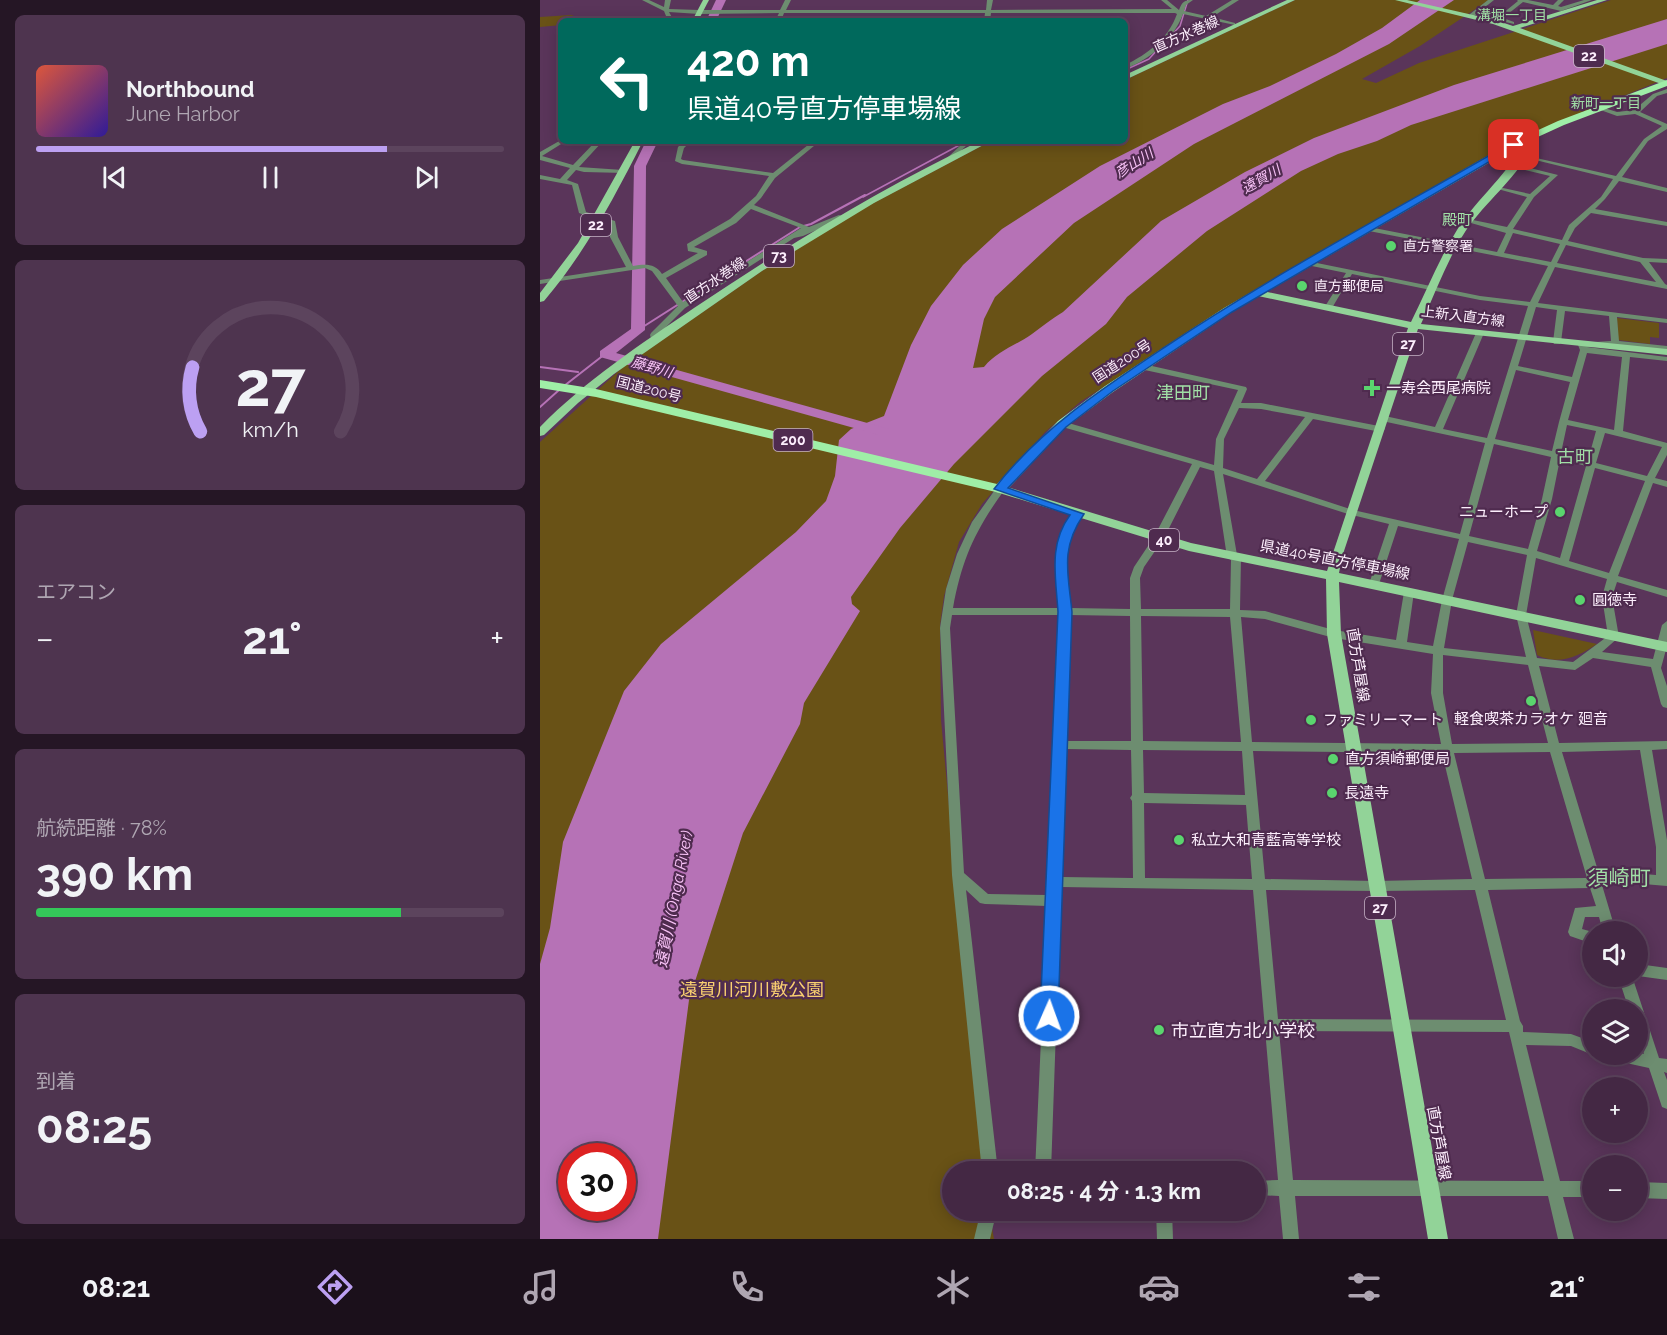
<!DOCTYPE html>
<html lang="ja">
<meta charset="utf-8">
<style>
:root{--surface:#442844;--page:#4e344f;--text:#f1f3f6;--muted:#afa6b2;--line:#5c445d;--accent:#bca0f2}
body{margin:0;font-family:Raleway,"Noto Sans JP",sans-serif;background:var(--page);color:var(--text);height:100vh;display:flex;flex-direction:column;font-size:22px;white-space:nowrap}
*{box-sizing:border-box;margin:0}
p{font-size:20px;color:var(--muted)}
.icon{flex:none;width:33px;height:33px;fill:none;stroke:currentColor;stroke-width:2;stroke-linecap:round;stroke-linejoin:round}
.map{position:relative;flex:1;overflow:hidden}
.side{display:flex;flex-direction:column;gap:15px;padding:15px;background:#251625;width:540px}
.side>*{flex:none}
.hud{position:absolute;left:18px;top:18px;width:570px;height:126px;border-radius:9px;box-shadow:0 3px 15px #0003,0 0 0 2px var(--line);background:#00695c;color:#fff;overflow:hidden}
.controls{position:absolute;left:1042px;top:921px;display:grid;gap:12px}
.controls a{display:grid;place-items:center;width:66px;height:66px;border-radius:50%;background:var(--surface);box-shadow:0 3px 15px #0003,0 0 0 2px var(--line);font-size:30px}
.speed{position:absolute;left:18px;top:1143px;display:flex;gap:12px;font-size:30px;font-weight:700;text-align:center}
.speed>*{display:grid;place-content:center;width:78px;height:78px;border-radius:50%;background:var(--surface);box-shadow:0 3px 15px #0003,0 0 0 2px var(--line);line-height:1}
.speed .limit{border:9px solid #d22;background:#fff;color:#111}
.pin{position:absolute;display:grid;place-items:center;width:51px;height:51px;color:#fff;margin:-26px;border-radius:12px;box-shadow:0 3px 9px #0006}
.me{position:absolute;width:66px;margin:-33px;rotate:2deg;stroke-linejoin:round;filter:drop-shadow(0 0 4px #0008)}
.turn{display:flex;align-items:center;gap:21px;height:126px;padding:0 30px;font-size:27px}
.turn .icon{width:78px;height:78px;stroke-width:2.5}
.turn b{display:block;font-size:42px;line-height:51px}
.big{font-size:45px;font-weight:700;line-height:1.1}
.side .tile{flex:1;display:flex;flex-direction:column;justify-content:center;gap:9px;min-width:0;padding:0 21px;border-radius:9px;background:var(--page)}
.side .dial{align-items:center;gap:0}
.dial svg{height:156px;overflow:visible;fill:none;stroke:var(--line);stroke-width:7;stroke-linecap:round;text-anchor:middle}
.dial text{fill:var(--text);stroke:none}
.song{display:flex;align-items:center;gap:18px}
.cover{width:72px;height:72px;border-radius:9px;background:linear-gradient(135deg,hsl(10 70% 55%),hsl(250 70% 35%))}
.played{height:6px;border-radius:3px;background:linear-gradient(90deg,var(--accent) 75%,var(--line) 75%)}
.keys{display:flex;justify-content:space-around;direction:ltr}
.heat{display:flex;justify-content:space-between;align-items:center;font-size:33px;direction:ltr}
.charge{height:9px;border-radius:4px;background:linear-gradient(90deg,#34c759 78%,var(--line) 0)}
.trip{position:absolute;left:402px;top:1161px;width:324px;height:60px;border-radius:30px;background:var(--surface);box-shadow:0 3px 15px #0003,0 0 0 2px var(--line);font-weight:700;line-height:60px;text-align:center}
.menu{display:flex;height:96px;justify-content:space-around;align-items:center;background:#1b101b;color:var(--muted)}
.menu .icon{width:42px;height:42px}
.menu .on{color:var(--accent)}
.menu b{font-size:27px;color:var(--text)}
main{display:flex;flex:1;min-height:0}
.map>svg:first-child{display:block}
</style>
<main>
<section class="side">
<div class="tile">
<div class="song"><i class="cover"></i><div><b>Northbound</b><p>June Harbor</p></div></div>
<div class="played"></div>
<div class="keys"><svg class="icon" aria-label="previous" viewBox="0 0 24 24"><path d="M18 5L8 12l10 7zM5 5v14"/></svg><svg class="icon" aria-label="pause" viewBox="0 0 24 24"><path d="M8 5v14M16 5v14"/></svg><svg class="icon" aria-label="next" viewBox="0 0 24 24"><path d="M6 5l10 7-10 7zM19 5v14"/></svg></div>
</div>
<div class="tile dial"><svg viewBox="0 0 100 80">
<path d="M14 69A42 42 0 1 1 86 69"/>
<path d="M14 69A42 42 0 0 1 10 36" stroke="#bca0f2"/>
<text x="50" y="56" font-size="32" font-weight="700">27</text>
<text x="50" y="72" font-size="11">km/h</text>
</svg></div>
<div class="tile"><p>エアコン</p>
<div class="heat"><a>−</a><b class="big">21°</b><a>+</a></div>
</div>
<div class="tile"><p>航続距離 · 78%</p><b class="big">390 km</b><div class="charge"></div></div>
<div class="tile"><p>到着</p><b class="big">08:25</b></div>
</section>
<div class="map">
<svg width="1127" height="1239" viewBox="0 0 1127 1239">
<rect width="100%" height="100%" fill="#5a355a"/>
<g fill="#695216" fill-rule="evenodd">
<path d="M755,0h194l-69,46 -58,33 14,4 43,-20 192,-63h56v78l-153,63 -237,135 -197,126 -35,30 -63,72 -23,38 -15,54 -4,29 1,95 42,451 -31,1v38l37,1 5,28h-454v-797l82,-74 160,-111 57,-36 152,-80h134v-61zM32,1156h50v52h-50z"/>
<polygon points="31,15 44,19 21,21 21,25 0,27 0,17"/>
<polygon points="1077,318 1119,323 1119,338 1110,337 1110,344 1078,340"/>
<path d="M993,630l64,14c-18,12 -38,22 -60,11z"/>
</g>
<path fill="#b672b6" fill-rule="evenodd" d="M880,0h34l-65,44 -195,100 -120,79 -79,74 -11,22 -11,49 11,-1c13,-16 31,-21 48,-33 10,-7 19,-15 31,-22l98,-91 84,-49 69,-34 140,-53 213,-66v25l-256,81 -34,16 -39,13 -37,17 -94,60 -80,66 -21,27 -64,52 -88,88 -54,64 -49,69 1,7 8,7 -56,92 -4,21 -57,109 -54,167 -31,239h-118v-275l10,-36 13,-86 61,-151 37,-47 135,-112 30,-31 9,-25 4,-36 12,-11 33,-13 27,-71 20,-39 32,-41 39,-36 98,-63 123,-62 47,-18 66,-32 46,-26zM32,1156h50v52h-50z"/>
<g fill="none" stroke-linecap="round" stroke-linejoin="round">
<g stroke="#b672b6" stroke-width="1.5">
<polyline points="627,40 640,26 648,0"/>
<polyline points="585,70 609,59 618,49"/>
<polyline points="323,197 427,141"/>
</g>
<g stroke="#b672b6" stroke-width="2">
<polyline points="98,330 260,227 271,224 325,195"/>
<polyline points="0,367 38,372"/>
<polyline points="24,386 65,354"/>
<polyline points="0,407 19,390"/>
</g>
<g fill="#b672b6" fill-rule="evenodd">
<polygon points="176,0 186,0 176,21 166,21"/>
<polygon points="106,141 118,141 106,166 105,330 76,353 349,429 352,432 349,435 339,435 60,357 60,351 91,329 94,166"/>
</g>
<g fill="#6d8d70" fill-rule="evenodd">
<path d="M102,0h7l15,7 1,-7h6l-2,9 30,1h81l5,-10h6l-5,10h200l1,-10h6l-2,10 181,-1 -11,-9h6l12,10c3,-8 5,-10 14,-10l-7,5 -2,6 22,5 26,-16h7l-27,17 23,6v2l-52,-11c-10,26 -32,45 -58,55v-4c23,-11 43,-26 52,-51l-2,-1h-184l-1,8h-6l1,-8h-201l-3,8h-6l4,-8 -80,1 -30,-2 5,9h-6l-4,-10z"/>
<polygon points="948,0 954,0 934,16 930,16 930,14"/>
<polygon points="977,0 988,0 1013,5 1018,0 1024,0 1018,6 1021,7 1044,0 1052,0 1021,11 983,2 963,18 974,22 974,24 957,20 957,18 978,1"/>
<polygon points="175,18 177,21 158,21"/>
<path d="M1127,89v4l-10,3 -17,16 27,12v5l-19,12 -26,36 45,11v4l-48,-11 -14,18 -10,10 72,13v4l-76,-13 -16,15 -7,13 75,17 24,1v4l-18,-1 16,22 2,1v4l-112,-22 -17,36 129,16v4l-50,-6 2,24 48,5v4l-52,-5 -28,2 80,10v4l-37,-4 -7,74 44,12v12l-12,23 12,3v6l-14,-4 -35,93 49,14v7l-50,-15 -5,15 7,40 -17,15 51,7 9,-34 5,-4v25l-6,22 6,18v22l-4,-1 -2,-3 -10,-37 -58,-9 -18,12 -36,-4 20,77 108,-2v8l-15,1 15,90v46l-59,-5 -6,4 14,47h-13l-4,-15h-14l-3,12 11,3v12l-23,-8 -2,-4 7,-24 21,-2 -6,-18 -102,2 32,131 3,5v6l48,2 22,8v12h3l-3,1 -22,-9 -45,-1 34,136h33v16h-30l11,42h-16l-10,-43h-253l4,43h-16l-4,-43 -23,-1v-14l22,-1 -25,-290 -192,-3 -10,285h-16l12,-266 -62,-2 -5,-1 -14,-13 32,282h-16l-30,-297 -12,-247 6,-39 11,-35 15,-32 25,-35h6l2,2c-29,40 -43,69 -52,119h106c-3,-41 -9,-60 16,-96l3,-1 5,3c-23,35 -17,55 -13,94l60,1v-31l4,-11 20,-30 38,-73 -133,-38 -1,-2 4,-3 3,1 149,43 2,-26 22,-49 -98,-21 -1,-2 4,-3 103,23 1,2 -6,14h20l123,24 1,2 -4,3 -68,-13 -48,62 88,29 107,24 25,-91 -103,-22 -1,-2 4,-3 50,11 41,-94 4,-2 4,2 -41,96 44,9 41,-132 -48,-6 -128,-26 -20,34 -4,2 -4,-2 22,-35 -39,-8 -4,-2 4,-2 173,35 50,6 18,-36 -179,-35 -4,-2 4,-2 128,25 9,-19 -42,-12 4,-2 39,8 20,-30 -33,-9v-2l36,8 20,-18 -38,-9v-2l2,-1 44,11 -24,22 -21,32 49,11 7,-15 32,-28 12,-18 -94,-23v-2l97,22 28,-37 18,-13 -27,-12 -18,2 -22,-8 3,-2 19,6 17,-2 19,-16zM973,233l47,11 -9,18 -47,-9zM1026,245l74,17 16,20 -99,-19zM996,307l21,3 -4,32 1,2h6l1,-2 4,-31 44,5 2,25 -32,2 -1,2 2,5 -8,27 -54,-11zM1047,353l35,4 -8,73 -46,-10zM976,370l54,12 -11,40 -7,29 -57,-12zM699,408l22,1 44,8 -48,62 -34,-11 1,-29zM1027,425l29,6 -8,29 -27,-7zM1065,433l57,14 -15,29 -51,-13zM954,444l57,13 -9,42 -14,50 -59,-13zM1020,459l26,7 -26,92 -23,-7 15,-52zM660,467l14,4 13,86 4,3 -1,49h-89l-1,-31 4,-11 20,-29zM1055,468l50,13 -36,92 -40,-12zM683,474l125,40 41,10 -20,60 1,2h8l1,-2 19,-58 61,13 -17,61 -9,46 -26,-4 7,-50 -5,-3 -5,3 -8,48 -62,-10 -69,-19 -25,-1 1,-52 -4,-3zM928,542l59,13 -11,60 10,42 -82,-9 8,-48zM996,558l71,21 -5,18 6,39 -35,26 -36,-4 -11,-43zM412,615h108l-13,280 -59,-1 -24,-21 -14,-245zM530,615l60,1 1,125h-65zM601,616l89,1 11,125 -98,-1zM701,617l24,2 69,19 99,16 -2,39 10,51 -189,-2zM903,655l85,10 20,78 -96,1 -9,-51zM525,749l66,1 1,45 -2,3 2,3 1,77 -72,-1zM603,750l99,1 3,44 -101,-2zM1100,750l16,97v28l-50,-4 -7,3 -37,-122zM713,751l189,2 30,126 -96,2 -111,-2zM1010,752l37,126 -102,1 -31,-126zM604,803l102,2 6,74 -107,-1zM726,890l110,1 99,-1 31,130 -228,-1zM739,1031l230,1 35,149 -251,-1z"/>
<path d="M21,140v1h5l-24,15 31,9 23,-24h7l-24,26 44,3 3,2 -1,1 -41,-1 -8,-2 -9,10 11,4 8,28 29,9 3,16 15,29c12,-2 22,-3 29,8l36,-21 -10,-2 -1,-7 43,-25 26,-23 13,-20 -87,-12 -7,-3 3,-14 6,-6h7l-7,7 -3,11 2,1 90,13 40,-32h7l-45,37 -14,20 -7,7 55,22 30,-12 7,2 -43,19 -9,2 -109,70 -27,27v7h-6l-2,-7 1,-2 27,-27 -26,-35 -7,-3 -105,16v-4l86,-13 -16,-30 -1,-13 -30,-11 -7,-28 -32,-6v-4l20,4 10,-11 -30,-8v-8zM211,209l50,19 -118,74 -17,-24 41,-23v-4l-13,-4 42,-24z"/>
<polygon points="428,141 438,141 427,145 410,161 406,161 406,159 423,143"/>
<polygon points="1098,964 1127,968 1127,980 1098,976"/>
<polygon points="1078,976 1092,976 1119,1058 1127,1059 1127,1073 1124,1072 1127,1080 1127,1109 1122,1107 1109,1068 1077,1061 1072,1059 1070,1054 1098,1054 1098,1052 1104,1054 1098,1036 1098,1010 1089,1010"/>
<polygon points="1098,1182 1127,1183 1127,1199 1098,1198"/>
<polygon points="441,1210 457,1210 450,1239 434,1239"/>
<polygon points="616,1210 632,1210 633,1239 617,1239"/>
</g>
<g fill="#92d398" fill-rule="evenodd">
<polygon points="163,0 169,0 158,21 152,21"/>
<polygon points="747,0 755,0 585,80 585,75"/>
<polygon points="855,0 867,0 955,20 973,26 1057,0 1067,0 980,28 1127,81 1127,86 953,24"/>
<path d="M989,134l7,2c-9,34 -52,66 -71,96 -18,28 -30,62 -44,92l246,25v6l-249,-26 -76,228 -3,16 328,69v10l-328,-70 2,52 107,605h-20l-101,-605 -1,-55 -137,-28 -193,-59 -2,-3 6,-4 4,1 187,57 136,28 81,-243 -150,-32 -5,-3 5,-3 153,32c15,-30 28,-63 46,-92 22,-34 55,-59 72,-96z"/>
<path d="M95,141h8c-29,57 -58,112 -99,160l-4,1v-9l38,-50z"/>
<path d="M440,141h11l-117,62 -112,68 -148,103 -36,29 -34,32 -4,1v-9c46,-47 101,-83 154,-119 92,-62 186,-119 286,-167z"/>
</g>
<polygon fill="#9feea7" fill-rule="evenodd" points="1127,80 1127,86 1024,125 976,147 692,312 573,392 526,427 465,492 460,493 56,397 0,388 0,380 56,389 457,484 518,421 565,386 684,308 970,143 1018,121"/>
</g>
<path fill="#1a73e8" stroke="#114b97" stroke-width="1.5" d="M971,143l7,2 -286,167 -119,79 -47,36 -58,61 76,26c-24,35 -16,58 -12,98l-14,404 -3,6 -6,2 -6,-2 -3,-6 18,-404c-2,-35 -10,-67 12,-97l-76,-26c46,-60 109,-101 171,-142 111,-74 230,-137 346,-204z"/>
<g fill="#5ad56e" stroke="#4f2b4f" stroke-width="2">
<circle cx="851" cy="246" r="6"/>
<circle cx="762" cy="286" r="6"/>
<path d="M829 379h6v6h6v6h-6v6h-6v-6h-6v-6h6z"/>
<circle cx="1020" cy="512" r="6"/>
<circle cx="1040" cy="600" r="6"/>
<circle cx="991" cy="701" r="6"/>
<circle cx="771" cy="720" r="6"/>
<circle cx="793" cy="759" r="6"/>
<circle cx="792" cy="793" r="6"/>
<circle cx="639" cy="840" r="6"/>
<circle cx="619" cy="1030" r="6"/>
</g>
<g text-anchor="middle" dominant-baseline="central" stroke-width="4.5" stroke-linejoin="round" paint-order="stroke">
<g font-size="14" fill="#a1dfa6" stroke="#4f2b4f">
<text x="972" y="15">溝堀一丁目</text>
<text x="1066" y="103">新町一丁目</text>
</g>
<g font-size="14" fill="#fceefc" stroke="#4f2b4f">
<text transform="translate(646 34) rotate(-24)">直方水巻線</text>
<text transform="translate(175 280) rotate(-34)">直方水巻線</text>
<text transform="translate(923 316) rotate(7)">上新入直方線</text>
<text transform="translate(582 361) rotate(-33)">国道200号</text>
<text transform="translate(109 389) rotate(14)">国道200号</text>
</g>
<g fill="#4f2b4f" stroke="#c8b4c8" stroke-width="1.5">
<rect x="1034" y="45" width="30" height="22" rx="4.5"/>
<rect x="41" y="214" width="30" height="22" rx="4.5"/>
<rect x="224" y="245" width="30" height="22" rx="4.5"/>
<rect x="853" y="333" width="30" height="22" rx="4.5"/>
<rect x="233.5" y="429" width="39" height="22" rx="4.5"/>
<rect x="609" y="529" width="30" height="22" rx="4.5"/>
<rect x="825" y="897" width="30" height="22" rx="4.5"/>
</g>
<g font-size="14" font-weight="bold" fill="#fceefc">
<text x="1049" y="56">22</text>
<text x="56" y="225">22</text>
<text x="239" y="256">73</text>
<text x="868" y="344">27</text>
<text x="253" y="440">200</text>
<text x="624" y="540">40</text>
<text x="840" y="908">27</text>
</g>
<g font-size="14" font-style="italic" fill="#f9c3f8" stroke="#4f2b4f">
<text transform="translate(594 163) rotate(-32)">彦山川</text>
<text transform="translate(721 179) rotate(-30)">遠賀川</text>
<text transform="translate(112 367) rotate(16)">藤野川</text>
</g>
<g font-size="14" fill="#fceefc" stroke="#4f2b4f" text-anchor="start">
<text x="863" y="246">直方警察署</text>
<text x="774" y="286">直方郵便局</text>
</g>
<g font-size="15" fill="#a1dfa6" stroke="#4f2b4f">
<text x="917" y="220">殿町</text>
</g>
<g font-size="15" fill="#fceefc" stroke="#4f2b4f" text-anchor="start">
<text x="846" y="388">一寿会西尾病院</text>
<text x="1008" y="512" text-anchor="end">ニューホープ</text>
<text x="1052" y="600">圓徳寺</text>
<text x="991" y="719" text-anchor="middle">軽食喫茶カラオケ 廻音</text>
<text x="783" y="720">ファミリーマート</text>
<text x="805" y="759">直方須崎郵便局</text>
<text x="804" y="793">長遠寺</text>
<text x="651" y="840">私立大和青藍高等学校</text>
</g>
<g font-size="15" fill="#fceefc" stroke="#4f2b4f">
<text transform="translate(795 560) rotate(11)">県道40号直方停車場線</text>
<text transform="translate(818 665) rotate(81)">直方芦屋線</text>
<text transform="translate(899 1143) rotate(80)">直方芦屋線</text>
</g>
<g font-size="16" font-style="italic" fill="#f9c3f8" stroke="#4f2b4f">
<text transform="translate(134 899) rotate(-79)">遠賀川 (Onga River)</text>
</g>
<g font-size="18" fill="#a1dfa6" stroke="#4f2b4f">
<text x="643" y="392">津田町</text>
<text x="1035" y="456">古町</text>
</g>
<g font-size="18" fill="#f9d070" stroke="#4f2b4f">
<text x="212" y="989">遠賀川河川敷公園</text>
</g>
<g font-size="18" fill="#fceefc" stroke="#4f2b4f" text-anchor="start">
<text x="631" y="1030">市立直方北小学校</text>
</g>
<g font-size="21" fill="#a1dfa6" stroke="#4f2b4f">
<text x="1079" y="877">須崎町</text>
</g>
</g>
</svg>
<div class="controls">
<a><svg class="icon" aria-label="sound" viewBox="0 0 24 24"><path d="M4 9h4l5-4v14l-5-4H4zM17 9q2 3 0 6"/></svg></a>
<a><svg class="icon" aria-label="layers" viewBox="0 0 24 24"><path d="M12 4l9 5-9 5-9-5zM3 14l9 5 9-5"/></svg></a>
<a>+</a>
<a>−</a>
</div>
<div class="speed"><div class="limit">30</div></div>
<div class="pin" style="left:974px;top:145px;background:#d93025"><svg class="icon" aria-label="arrive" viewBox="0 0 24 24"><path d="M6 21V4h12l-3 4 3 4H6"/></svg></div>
<svg class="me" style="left:509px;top:1016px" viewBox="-20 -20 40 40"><circle r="17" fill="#1a73e8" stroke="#fff" stroke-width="3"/><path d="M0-11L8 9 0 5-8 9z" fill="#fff"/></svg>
<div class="trip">08:25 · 4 分 · 1.3 km</div>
<div class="hud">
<div class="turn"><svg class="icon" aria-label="left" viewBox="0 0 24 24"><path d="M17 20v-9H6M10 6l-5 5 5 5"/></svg><div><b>420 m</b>県道40号直方停車場線</div></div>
</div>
</div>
</main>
<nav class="menu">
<b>08:21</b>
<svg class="icon on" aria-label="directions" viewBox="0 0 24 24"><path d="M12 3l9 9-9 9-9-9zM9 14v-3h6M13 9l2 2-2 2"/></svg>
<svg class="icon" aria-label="music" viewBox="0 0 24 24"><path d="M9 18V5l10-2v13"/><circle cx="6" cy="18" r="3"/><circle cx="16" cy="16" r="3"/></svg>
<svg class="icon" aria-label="phone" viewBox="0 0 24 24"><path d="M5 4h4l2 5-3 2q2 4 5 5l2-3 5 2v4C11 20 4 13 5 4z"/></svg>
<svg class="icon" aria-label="climate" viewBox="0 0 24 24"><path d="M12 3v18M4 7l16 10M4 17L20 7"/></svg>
<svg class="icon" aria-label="car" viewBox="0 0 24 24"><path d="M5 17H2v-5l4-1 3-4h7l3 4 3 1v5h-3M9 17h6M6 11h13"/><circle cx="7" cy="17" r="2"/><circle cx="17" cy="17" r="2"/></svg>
<svg class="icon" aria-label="filters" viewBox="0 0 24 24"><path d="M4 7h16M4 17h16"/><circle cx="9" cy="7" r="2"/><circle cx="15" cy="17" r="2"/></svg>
<b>21°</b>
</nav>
